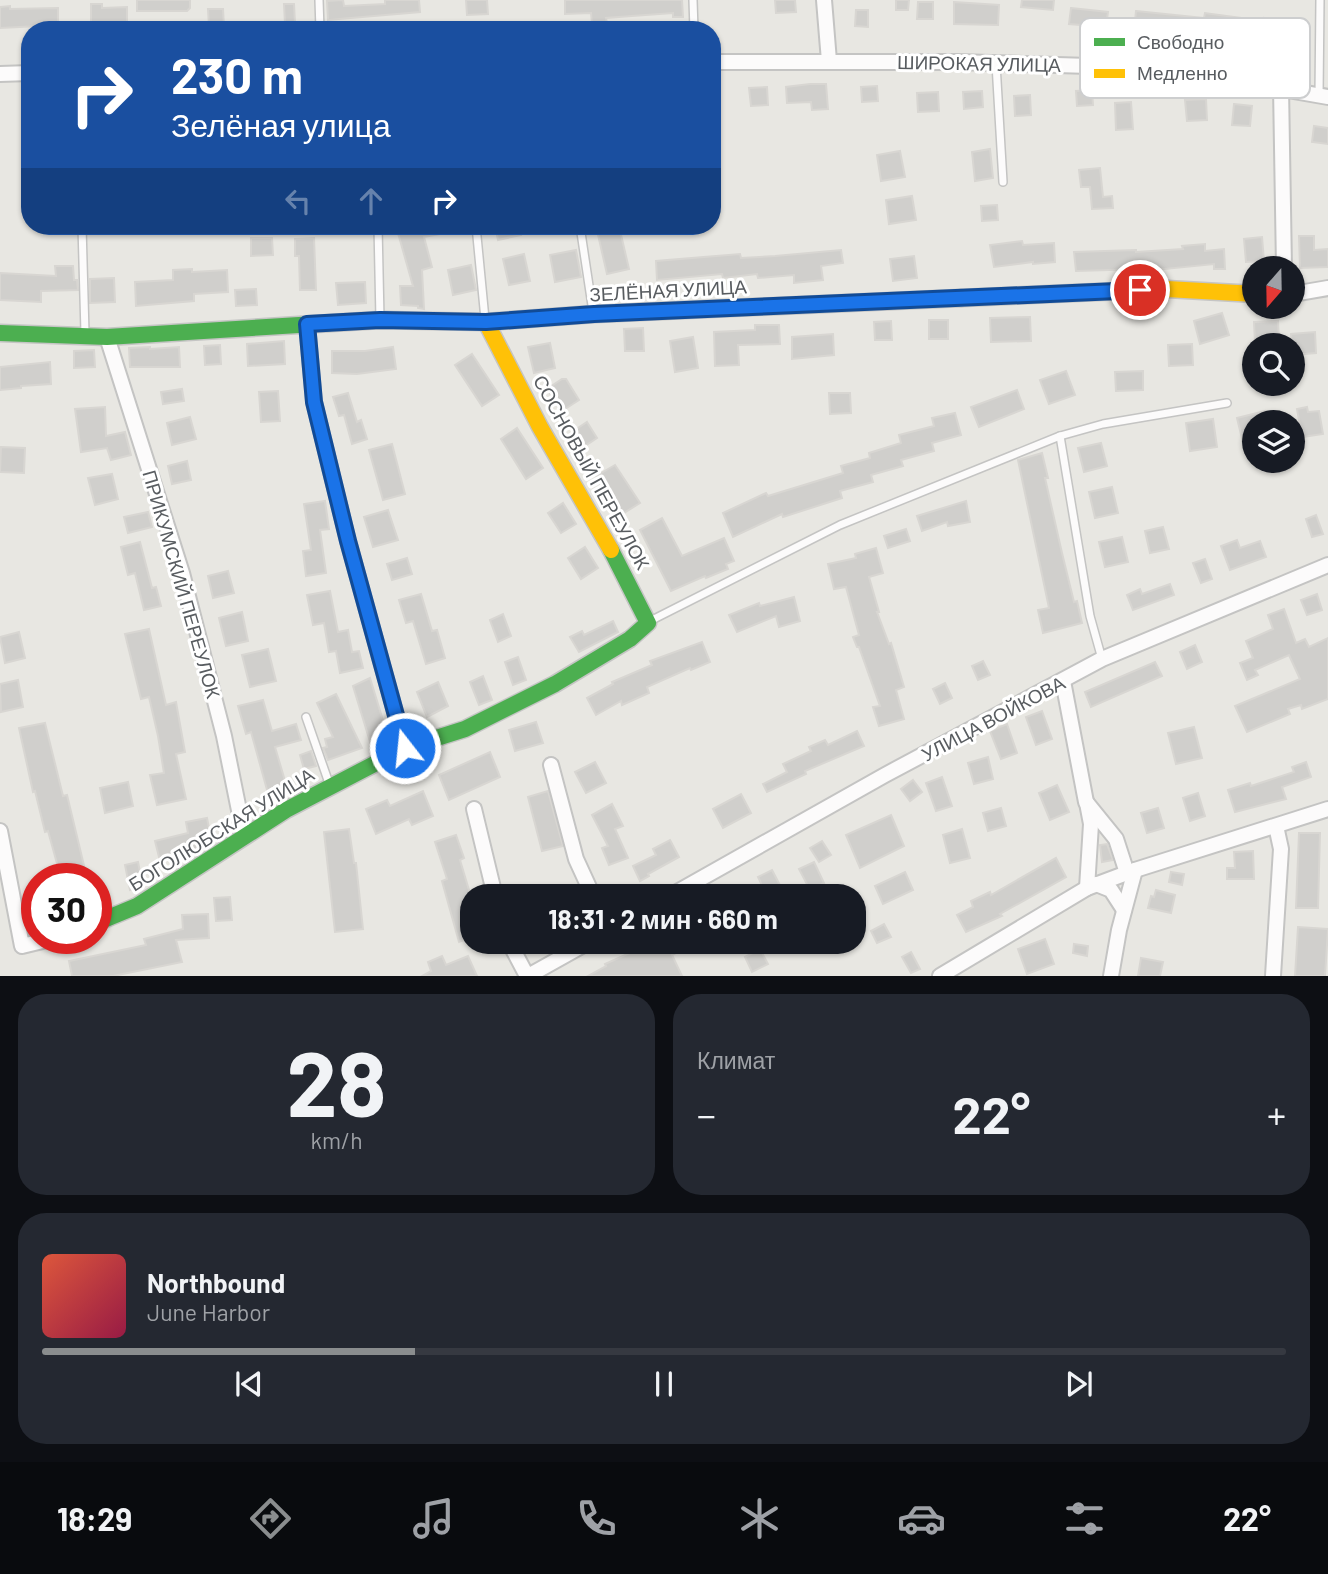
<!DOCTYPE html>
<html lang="ru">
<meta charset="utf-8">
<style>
:root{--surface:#171b24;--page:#242831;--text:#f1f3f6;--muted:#9ea1a6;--line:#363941;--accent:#8a8d8e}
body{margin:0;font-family:Barlow,sans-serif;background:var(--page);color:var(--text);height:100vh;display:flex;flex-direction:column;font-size:26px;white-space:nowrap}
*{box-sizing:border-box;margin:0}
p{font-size:23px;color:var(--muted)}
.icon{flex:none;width:38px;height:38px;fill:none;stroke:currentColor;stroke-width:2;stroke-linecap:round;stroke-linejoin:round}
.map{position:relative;height:976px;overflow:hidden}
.sheet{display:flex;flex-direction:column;gap:18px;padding:18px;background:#0d0f14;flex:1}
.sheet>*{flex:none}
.hud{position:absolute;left:21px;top:21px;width:700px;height:214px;border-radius:28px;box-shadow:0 2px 5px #0004;background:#1a4fa0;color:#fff;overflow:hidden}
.needle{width:46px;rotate:200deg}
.fabs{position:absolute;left:1242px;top:256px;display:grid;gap:14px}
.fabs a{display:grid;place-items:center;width:63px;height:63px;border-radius:50%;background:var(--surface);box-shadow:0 2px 5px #0004;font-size:35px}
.speed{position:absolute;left:21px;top:863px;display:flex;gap:14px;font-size:35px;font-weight:700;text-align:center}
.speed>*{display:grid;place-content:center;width:91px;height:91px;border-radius:50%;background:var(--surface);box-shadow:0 2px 5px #0004;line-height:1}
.speed .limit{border:10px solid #d22;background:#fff;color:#111}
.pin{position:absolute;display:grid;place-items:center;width:60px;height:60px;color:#fff;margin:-30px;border:4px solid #fff;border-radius:50%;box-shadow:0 2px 7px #0007}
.me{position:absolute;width:77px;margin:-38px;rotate:344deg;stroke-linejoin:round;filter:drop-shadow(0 0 5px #0008)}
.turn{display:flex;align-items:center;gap:24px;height:147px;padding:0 35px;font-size:32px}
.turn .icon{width:91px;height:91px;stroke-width:2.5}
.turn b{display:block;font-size:49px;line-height:60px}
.lanes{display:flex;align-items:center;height:66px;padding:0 35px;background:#0003;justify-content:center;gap:35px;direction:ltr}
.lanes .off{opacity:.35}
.big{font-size:52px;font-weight:700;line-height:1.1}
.sheet .card{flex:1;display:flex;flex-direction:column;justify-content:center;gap:10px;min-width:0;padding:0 24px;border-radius:28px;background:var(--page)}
.sheet .dial{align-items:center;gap:0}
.dial b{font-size:91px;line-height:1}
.song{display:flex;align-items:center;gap:21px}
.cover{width:84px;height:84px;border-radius:10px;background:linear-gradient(135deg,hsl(10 70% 55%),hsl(340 70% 35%))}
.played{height:7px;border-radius:4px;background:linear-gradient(90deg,var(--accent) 30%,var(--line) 30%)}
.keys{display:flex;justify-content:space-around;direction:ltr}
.heat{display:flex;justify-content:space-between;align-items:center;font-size:38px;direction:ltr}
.sheet .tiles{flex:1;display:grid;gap:18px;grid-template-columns:1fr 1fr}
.card:last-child{grid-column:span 2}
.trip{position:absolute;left:460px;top:884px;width:406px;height:70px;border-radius:28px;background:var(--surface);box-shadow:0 2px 5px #0004;font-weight:700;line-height:70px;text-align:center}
.dock{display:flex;height:112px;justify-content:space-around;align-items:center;background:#090b0e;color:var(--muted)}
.dock .icon{width:49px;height:49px}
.dock .active{color:var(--accent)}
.dock b{font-size:32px;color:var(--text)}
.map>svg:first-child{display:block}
</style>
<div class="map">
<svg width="1328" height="976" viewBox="0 0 1328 976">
<rect width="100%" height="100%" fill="#e8e7e2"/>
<g fill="#d0cfcc" stroke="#d8d6d2" stroke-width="2">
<polygon points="137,0 190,0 190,8 187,11 137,11"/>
<polygon points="343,0 344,6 385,4 385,0 419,0 420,12 328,20 327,1"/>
<polygon points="466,0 487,0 488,14 467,15"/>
<polygon points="565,0 682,0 683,17 673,17 673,13 632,16 606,18 607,23 592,24 591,13 565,14"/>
<polygon points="775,0 795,0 796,12 776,13"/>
<polygon points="896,0 909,0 908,10 896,10"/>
<polygon points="1022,0 1054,0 1053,10 1021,7"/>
<polygon points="918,2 933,2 933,19 917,19"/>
<polygon points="954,2 999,5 998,25 954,24"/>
<polygon points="91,4 102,4 102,8 127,7 127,23 91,24"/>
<polygon points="284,4 294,4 295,23 285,24"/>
<polygon points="10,6 10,9 58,8 58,25 0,28 0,7"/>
<polygon points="1071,8 1108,12 1106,27 1069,24"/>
<polygon points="208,9 223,9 224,27 209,27"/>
<polygon points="856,10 868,10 868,27 855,26"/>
<polygon points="1136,11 1204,18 1205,13 1264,21 1264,18 1279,20 1276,46 1261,44 1261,41 1215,35 1215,37 1152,29 1151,32 1134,30"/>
<polygon points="810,84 826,84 828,109 812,110 811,102 787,103 786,87"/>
<polygon points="877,86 878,101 862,102 861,87"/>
<polygon points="767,87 768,105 751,106 749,88"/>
<polygon points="1092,90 1093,105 1077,106 1076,91"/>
<polygon points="982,91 983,107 964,109 963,92"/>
<polygon points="938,92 939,111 918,112 917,93"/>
<polygon points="1030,95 1031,115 1015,116 1014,96"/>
<polygon points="1206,99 1207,120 1187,121 1185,100"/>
<polygon points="1131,102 1133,129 1116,130 1115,103"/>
<polygon points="1234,104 1252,106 1250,126 1232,125"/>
<polygon points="1314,126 1328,128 1328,144 1312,142"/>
<polygon points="990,149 993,178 975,181 972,152"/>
<polygon points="900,151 905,177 881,181 877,155"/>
<polygon points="1100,168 1103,197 1112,196 1113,208 1092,209 1090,187 1081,187 1079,170"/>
<polygon points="912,196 916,220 889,224 886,200"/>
<polygon points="997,205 998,220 982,221 981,206"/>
<polygon points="396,226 456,226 456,231 424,237 432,267 422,270 424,309 418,308 418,306 401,305 400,286 413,286"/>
<polygon points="495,226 519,226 521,235 498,240"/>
<polygon points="596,226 619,226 629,269 607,274"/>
<polygon points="1299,236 1314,236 1314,250 1328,249 1328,267 1300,268"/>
<polygon points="1262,237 1264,261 1246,262 1244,239"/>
<polygon points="251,238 272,238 273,255 251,256"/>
<polygon points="314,238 316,290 300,290 299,256 295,256 295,239"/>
<polygon points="1022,241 1023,245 1054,243 1055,262 1033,264 1033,262 994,267 990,245"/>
<polygon points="1205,244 1205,251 1224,249 1225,269 1214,269 1214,264 1145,271 1145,269 1076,271 1074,252 1136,250 1136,252 1183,249 1182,246"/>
<polygon points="576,250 581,277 555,282 550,255"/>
<polygon points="841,250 843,263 821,266 823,280 794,283 794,275 758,278 757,274 723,278 722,274 657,280 656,261 740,254 741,258 775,256"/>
<polygon points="524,254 530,281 509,285 503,259"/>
<polygon points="914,256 917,278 893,281 890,259"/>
<polygon points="471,265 476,290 453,295 448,270"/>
<polygon points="55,266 73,266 74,280 77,280 78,290 41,291 41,302 0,300 0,273 56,276"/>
<polygon points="192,269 192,272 227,270 228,292 194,294 194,301 136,306 135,282 173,280 173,270"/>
<polygon points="114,278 115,302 90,303 90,279"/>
<polygon points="365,282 366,303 338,305 336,283"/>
<polygon points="256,289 257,305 236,306 235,290"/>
<polygon points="1222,313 1229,335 1200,344 1194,321"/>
<polygon points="1030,317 1031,341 991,342 990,318"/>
<rect x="929" y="320" width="19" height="19"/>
<polygon points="891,321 892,340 875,340 874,322"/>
<polygon points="1278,321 1279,342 1255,343 1254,322"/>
<polygon points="755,325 779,325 780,344 738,345 739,365 715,366 714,332 755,330"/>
<polygon points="643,328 644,351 625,351 624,329"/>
<polygon points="1315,332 1316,353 1293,355 1291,334"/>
<polygon points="833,334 834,355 792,359 792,337"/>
<polygon points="693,337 698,368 675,372 670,341"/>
<polygon points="284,341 285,364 248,366 247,344"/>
<polygon points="550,343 555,368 534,373 528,347"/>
<polygon points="1192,344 1193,365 1169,366 1168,345"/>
<polygon points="220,345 221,364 205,365 204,346"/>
<polygon points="150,347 150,349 179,347 180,367 130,367 129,348"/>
<polygon points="393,347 396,369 357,374 332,373 332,351 365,351"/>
<polygon points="94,350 95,367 74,368 74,351"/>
<polygon points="472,354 499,395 482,406 455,365"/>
<polygon points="50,362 51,384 21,386 21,388 0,390 0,367"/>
<polygon points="1066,371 1075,395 1049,404 1040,380"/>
<polygon points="1143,371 1143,390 1116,391 1115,372"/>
<polygon points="562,379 566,379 579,400 562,411 547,389"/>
<polygon points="182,389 184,401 163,404 161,392"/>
<polygon points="1017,390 1024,409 979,427 971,407"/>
<polygon points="278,391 280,421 261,422 259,392"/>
<polygon points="348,393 357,422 361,420 367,439 352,444 344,415 339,416 333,397"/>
<polygon points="829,393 850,393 851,413 830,414"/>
<polygon points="105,407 106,436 125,432 131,455 111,460 107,448 81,452 75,409"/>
<polygon points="1307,407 1308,412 1319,411 1323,434 1302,437 1297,409"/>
<polygon points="1265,411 1267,422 1255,422 1255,444 1244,447 1237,418"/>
<polygon points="955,413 961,435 932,443 934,451 901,460 903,466 871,475 873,482 840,491 842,498 783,517 782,514 733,537 723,513 766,493 768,496 843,473 841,466 870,458 869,453 901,443 899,435 934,426 932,418"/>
<polygon points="190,417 196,439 172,445 167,423"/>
<polygon points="1213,419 1217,447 1190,451 1186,423"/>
<polygon points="587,422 597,438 582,448 572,432"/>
<polygon points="517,428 543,468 526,479 501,439"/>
<polygon points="1101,443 1107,466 1084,472 1078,448"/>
<polygon points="392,444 405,494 383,500 369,450"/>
<polygon points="1,447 25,448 24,473 0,472"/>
<polygon points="1042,453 1048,478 1045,478 1062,553 1074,602 1077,601 1082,623 1043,633 1038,610 1049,608 1018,460"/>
<polygon points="187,461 191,480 172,484 168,466"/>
<polygon points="615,465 640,503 619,516 596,476"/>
<polygon points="112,474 118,499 95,505 88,478"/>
<polygon points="1112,487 1118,513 1095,518 1089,492"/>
<polygon points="325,501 329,529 320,530 326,573 306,576 303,551 311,550 304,504"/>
<polygon points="966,501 970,522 948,526 947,522 922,531 917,516"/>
<polygon points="563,503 576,524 561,533 548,513"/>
<polygon points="388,510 398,540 373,547 364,517"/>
<polygon points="148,512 152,527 128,533 124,517"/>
<polygon points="1316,515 1323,534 1312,537 1306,519"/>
<polygon points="662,518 682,556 724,538 734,561 726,564 728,569 706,578 705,576 671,591 640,530"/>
<polygon points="1163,527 1169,549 1150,553 1145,531"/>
<polygon points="906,529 910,541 888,548 884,536"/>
<polygon points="1122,537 1128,562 1105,567 1099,542"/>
<polygon points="1237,540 1240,548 1260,541 1266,557 1230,570 1221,546"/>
<polygon points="140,542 152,588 156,587 161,606 144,610 135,573 128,575 121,547"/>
<polygon points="585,547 598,568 581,579 568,558"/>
<polygon points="876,548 883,573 869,577 879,612 877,612 889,644 891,643 904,687 896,690 904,719 879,726 873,707 880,706 859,647 857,647 853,637 859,635 846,587 834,589 828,564 856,558 855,554"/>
<polygon points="407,558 412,574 392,580 387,564"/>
<polygon points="1205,559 1212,579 1201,583 1193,563"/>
<polygon points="228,571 234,593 213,598 208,576"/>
<polygon points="1170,584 1174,595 1133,610 1127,595 1140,589 1142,594"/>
<polygon points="330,591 338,632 348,630 352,652 359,651 363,668 340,673 336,651 329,652 324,623 313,625 307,595"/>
<polygon points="421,594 432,631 437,630 445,658 426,664 413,621 406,623 399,600"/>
<polygon points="1317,594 1322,610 1307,615 1301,600"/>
<polygon points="794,597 800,621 779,627 776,616 737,632 729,615 759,603 760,606"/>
<polygon points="1284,609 1296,643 1305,639 1309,647 1328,638 1328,699 1302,709 1301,705 1288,709 1290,714 1247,732 1235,706 1300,679 1289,655 1255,670 1258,675 1247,680 1240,663 1253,658 1246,641 1273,629 1268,615"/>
<polygon points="242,612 248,641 226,646 219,618"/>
<polygon points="503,614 511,636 498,642 490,620"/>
<polygon points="613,621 618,632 579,652 570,637 582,631 584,635"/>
<polygon points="149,629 166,705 176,702 185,752 176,754 186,799 157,805 150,775 164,773 158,736 149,697 141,699 125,634"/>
<polygon points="19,632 25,658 5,663 0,637"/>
<polygon points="702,642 710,662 691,670 690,668 647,687 649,693 622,705 621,701 596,715 587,698 613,684 612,682 652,665 650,661"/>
<polygon points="1195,645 1202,662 1187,669 1180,652"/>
<polygon points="268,649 276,681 250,687 242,655"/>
<polygon points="518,657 526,680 513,685 505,662"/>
<polygon points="983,661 990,675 978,680 972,666"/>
<polygon points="1155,662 1162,676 1091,707 1085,692"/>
<polygon points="483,676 492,700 479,705 470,682"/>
<polygon points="370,678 389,740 371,745 353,686"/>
<polygon points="18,680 23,707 1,712 0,684"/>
<polygon points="438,682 448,706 427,717 417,692"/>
<polygon points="945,683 952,698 940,704 933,689"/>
<polygon points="336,694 362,748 328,760 323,748 327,747 325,739 333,737 317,703"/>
<polygon points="263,700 272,731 296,724 301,740 275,747 288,791 269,797 251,732 246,734 238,706"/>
<polygon points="1042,711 1052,739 1036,745 1026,717"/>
<polygon points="536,722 543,743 515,751 509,730"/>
<polygon points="45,723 63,796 67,795 87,878 61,878 48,831 45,832 35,791 33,792 19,728"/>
<polygon points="1007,724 1017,753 1001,759 990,731"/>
<polygon points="1194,727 1202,758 1176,764 1168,733"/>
<polygon points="857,731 864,746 805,771 806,774 767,792 763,784 787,772 783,764 811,751 809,747 825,740 828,745"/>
<polygon points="311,751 316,766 304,769 300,755"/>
<polygon points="490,752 500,777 449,800 439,775"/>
<polygon points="988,757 993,779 974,784 968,763"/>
<polygon points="595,762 606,783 586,793 575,772"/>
<polygon points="1306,762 1311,777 1282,787 1286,799 1235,812 1228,790 1250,783 1251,786 1294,772 1292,767"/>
<polygon points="942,777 952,806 936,811 926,783"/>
<polygon points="913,780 922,792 910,801 901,789"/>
<polygon points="128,782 133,806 105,813 100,788"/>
<polygon points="1057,785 1069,812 1050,820 1039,793"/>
<polygon points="423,791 433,816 412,825 409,819 376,834 366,809 387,800 390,806"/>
<polygon points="548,791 563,846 542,851 528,797"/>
<polygon points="1198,793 1205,816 1190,821 1183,798"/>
<polygon points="741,794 751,813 723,828 713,809"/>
<polygon points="612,804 623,826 615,829 628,858 609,865 602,848 608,846 592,815"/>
<polygon points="1001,808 1006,826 988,831 983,813"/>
<polygon points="1158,808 1164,828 1147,833 1141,813"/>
<polygon points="891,815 904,846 860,868 846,835"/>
<polygon points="207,818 212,843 206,847 185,851 186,856 160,861 155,841 188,833 186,822"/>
<polygon points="349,829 354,863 356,863 363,929 335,932 324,832"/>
<polygon points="962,829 970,858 950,863 943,835"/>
<polygon points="1299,833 1320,833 1318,908 1296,908"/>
<polygon points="456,835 464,858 460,860 472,900 469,901 472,912 472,937 459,942 442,881 447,879 435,842"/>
<polygon points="670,840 679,857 648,874 649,876 640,881 633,866 656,855 653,849"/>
<polygon points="822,841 831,855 819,862 810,848"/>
<polygon points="1107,844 1113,860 1102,862 1100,845"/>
<polygon points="1253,851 1254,879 1227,879 1227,868 1235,868 1234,852"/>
<polygon points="1056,858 1066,877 1000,914 1002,916 966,932 957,915 973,907 971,901 990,892 991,895"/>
<polygon points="138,862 143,887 130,890 125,865"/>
<polygon points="814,862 824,883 810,890 799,869"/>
<polygon points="772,870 783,891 767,896 758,877"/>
<polygon points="905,872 913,890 883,904 875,886"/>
<polygon points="1171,872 1184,874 1182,885 1169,882"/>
<polygon points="1156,890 1175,895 1171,913 1148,908 1151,896 1154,897"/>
<polygon points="230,897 232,920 216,921 214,898"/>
<polygon points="208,914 209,938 176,940 182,962 113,976 72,976 69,961 146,945 144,939 183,929 182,915"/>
<polygon points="884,924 891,937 877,943 871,931"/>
<polygon points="1298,927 1328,929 1325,976 1295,976"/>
<polygon points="1045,939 1054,964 1027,974 1018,949"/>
<polygon points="654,942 670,942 676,953 672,955 682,976 588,976 606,966 605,964"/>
<polygon points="1074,944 1088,946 1087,956 1073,953"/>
<polygon points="760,949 768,964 752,972 745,957"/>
<polygon points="911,952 920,969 911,973 902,957"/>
<polygon points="442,956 446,965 468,956 477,976 422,976 431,971 428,962"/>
<polygon points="1141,958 1163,962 1160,976 1138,976"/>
</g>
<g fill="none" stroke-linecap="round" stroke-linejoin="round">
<defs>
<g id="lane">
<polyline points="319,0 320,30"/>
<polyline points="693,0 694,30"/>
<polyline points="996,64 1003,182"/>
<polyline points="1319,95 1320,0"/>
<polyline points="82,226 85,333"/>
<polyline points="378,226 380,319"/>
<polyline points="476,226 485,319"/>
<polyline points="580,226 593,312"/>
<polyline points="1060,436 1090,616 1102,659"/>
<polyline points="648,622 840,525 1060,436 1103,424 1227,403"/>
<polyline points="306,717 330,786"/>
</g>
<g id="street">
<polyline points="824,0 829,61"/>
<polyline points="712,62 956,62 1122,67 1185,72 1328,97"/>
<polyline points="0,74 30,73"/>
<polyline points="1281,87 1284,268"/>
<polyline points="1293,294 1328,288"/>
<polyline points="307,324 314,402 348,541 405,748"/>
<polyline points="107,337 182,573 224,736 244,835"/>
<polyline points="1063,681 1086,802 1116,839 1127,873"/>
<polyline points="551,765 576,859 593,896"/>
<polyline points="1087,803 1091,824 1087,888"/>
<polyline points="474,809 495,896"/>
<polyline points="0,831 22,946 55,938"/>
<polyline points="1096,884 1111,890 1124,910"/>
<polyline points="670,896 885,775 1102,659 1328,565"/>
<polyline points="509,942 527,976"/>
<polyline points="528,976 589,942"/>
<polyline points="940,976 1087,888 1135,870 1328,809"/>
<polyline points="1111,976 1119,930 1135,870"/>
<polyline points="1273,976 1281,849 1276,826"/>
</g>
<g id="fast">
<polyline points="0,333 107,337 380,320 486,322 594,314 961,298"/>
<polyline points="96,923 137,906 286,810 405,748 465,729 555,684 630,639 648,623 611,550"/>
</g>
<g id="slow">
<polyline points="961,298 1167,289 1255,294"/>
<polyline points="486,322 540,427 611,550"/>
</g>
</defs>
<use href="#lane" stroke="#c4c4c3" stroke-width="10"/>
<use href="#street" stroke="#c4c4c3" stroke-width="18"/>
<use href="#fast" stroke="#c5c5c4" stroke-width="19"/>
<use href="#slow" stroke="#c5c5c4" stroke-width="19"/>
<use href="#lane" stroke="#fcfbfb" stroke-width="7"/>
<use href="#street" stroke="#fcfbfb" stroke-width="14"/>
<use href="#fast" stroke="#4caf50" stroke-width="16"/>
<use href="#slow" stroke="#ffc107" stroke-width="16"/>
</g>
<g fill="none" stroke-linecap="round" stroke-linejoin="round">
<defs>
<polyline id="route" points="405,748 348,541 314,402 307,324 380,320 486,322 594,314 1140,290"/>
</defs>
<use href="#route" stroke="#114b97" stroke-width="18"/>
<use href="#route" stroke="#1a73e8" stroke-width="12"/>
</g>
<g text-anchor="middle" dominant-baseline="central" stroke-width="6" stroke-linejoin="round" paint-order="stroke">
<g font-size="19" fill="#585c60" stroke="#fff">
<text transform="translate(979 63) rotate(1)">ШИРОКАЯ УЛИЦА</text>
<text transform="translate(668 290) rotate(-3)">ЗЕЛЁНАЯ УЛИЦА</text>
<text transform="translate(592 472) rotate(61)">СОСНОВЫЙ ПЕРЕУЛОК</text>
<text transform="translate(182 584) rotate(74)">ПРИКУМСКИЙ ПЕРЕУЛОК</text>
<text transform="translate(993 718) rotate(-28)">УЛИЦА ВОЙКОВА</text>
<text transform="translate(221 829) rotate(-32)">БОГОЛЮБСКАЯ УЛИЦА</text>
</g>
</g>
<rect x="1080" y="18" width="230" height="80" rx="10" fill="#fff" stroke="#cdcecf" stroke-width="2"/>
<rect x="1094" y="38" width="31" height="8" fill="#4caf50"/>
<rect x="1094" y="69" width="31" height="9" fill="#ffc107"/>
<g font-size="19" fill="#585c60">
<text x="1137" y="49">Свободно</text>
<text x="1137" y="80">Медленно</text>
</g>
</svg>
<div class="fabs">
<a><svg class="needle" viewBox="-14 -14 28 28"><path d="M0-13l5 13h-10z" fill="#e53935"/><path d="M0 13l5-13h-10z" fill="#9ea1a6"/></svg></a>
<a><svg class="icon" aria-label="search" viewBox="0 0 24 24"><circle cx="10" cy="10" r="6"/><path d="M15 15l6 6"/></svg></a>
<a><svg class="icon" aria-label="layers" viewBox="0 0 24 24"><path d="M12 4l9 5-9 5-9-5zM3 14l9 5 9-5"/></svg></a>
</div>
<div class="speed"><div class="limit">30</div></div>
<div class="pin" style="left:1140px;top:290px;background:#d93025"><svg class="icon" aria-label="arrive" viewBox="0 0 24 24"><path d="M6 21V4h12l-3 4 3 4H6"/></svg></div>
<svg class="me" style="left:405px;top:748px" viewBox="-20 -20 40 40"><circle r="17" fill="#1a73e8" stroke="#fff" stroke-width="3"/><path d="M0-11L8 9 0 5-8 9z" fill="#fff"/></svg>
<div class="trip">18:31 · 2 мин · 660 m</div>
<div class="hud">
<div class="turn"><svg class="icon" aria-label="right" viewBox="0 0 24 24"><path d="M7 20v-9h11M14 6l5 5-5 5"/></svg><div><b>230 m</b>Зелёная улица</div></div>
<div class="lanes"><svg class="icon off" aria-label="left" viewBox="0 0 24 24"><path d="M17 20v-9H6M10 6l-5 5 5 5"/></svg><svg class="icon off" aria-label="ahead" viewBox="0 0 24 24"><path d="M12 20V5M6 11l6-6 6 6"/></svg><svg class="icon" aria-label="right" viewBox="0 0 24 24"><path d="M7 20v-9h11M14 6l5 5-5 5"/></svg></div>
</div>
</div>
<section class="sheet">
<div class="tiles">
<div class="card dial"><b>28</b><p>km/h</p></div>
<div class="card"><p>Климат</p>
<div class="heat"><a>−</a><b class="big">22°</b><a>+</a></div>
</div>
<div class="card">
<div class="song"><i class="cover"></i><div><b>Northbound</b><p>June Harbor</p></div></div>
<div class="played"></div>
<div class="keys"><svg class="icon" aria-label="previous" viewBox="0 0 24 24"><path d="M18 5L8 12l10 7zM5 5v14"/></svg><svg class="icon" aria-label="pause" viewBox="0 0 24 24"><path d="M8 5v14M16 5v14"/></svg><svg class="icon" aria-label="next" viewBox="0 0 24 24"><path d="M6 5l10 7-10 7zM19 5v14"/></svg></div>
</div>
</div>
</section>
<nav class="dock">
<b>18:29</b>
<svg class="icon active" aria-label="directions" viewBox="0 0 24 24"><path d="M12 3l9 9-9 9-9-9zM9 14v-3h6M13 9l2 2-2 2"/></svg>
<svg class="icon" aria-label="music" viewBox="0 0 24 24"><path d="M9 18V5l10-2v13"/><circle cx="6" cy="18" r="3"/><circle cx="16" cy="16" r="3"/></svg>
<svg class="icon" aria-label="phone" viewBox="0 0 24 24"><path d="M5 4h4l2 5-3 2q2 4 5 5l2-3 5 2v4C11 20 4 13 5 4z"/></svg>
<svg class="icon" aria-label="climate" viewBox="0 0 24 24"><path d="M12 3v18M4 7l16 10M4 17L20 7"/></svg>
<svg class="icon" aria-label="car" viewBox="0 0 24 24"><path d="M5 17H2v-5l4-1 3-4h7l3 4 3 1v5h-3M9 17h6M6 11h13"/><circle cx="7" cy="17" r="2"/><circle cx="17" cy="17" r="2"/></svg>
<svg class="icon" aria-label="filters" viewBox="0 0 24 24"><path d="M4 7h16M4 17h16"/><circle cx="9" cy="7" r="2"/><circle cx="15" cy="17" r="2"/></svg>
<b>22°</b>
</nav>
